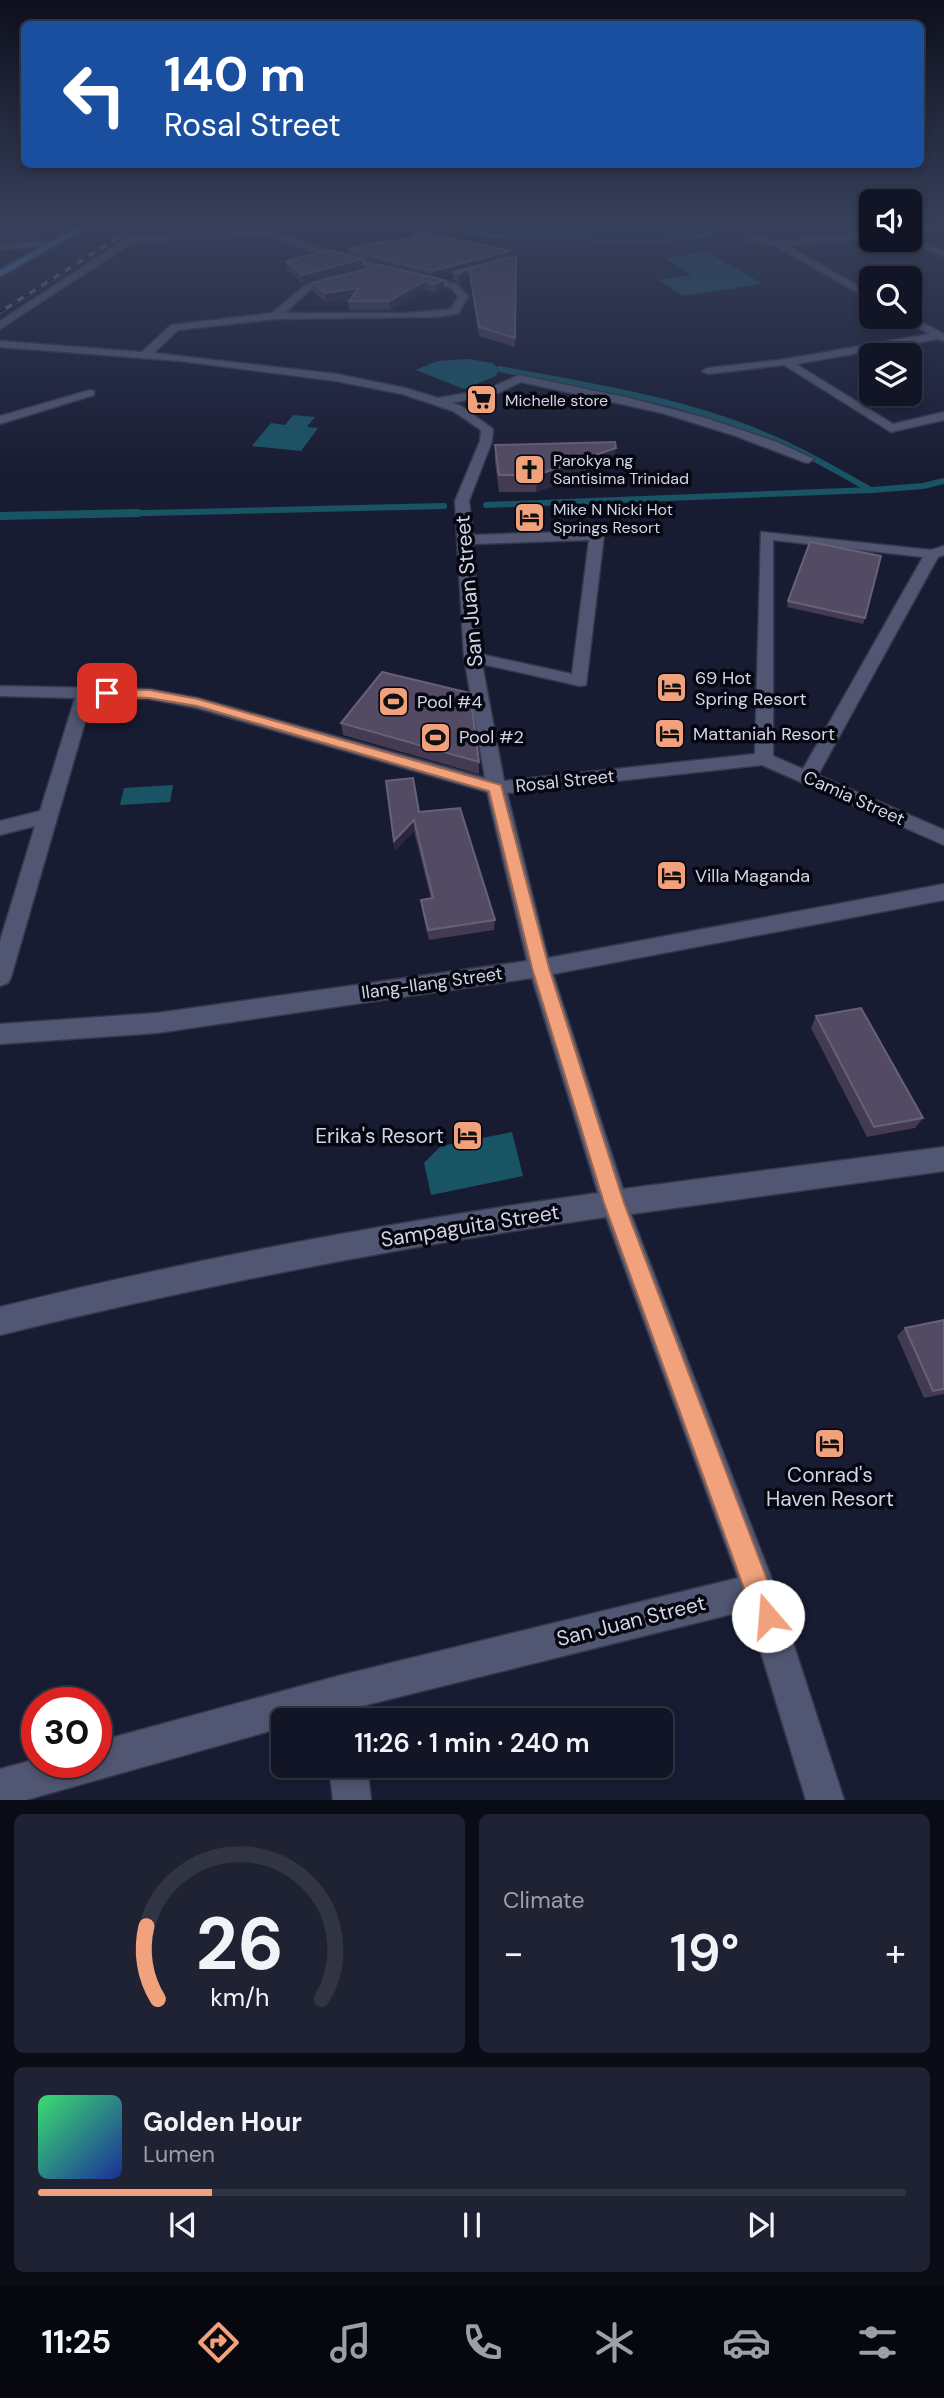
<!DOCTYPE html>
<meta charset="utf-8">
<style>
:root{--surface:#121526;--page:#1f2232;--text:#f1f3f6;--muted:#9c9fa7;--line:#313443;--accent:#f1a17b}
body{margin:0;font-family:"DM Sans",sans-serif;background:var(--page);color:var(--text);height:100vh;display:flex;flex-direction:column;font-size:26px;white-space:nowrap}
*{box-sizing:border-box;margin:0}
p{font-size:23px;color:var(--muted)}
.icon{flex:none;width:38px;height:38px;fill:none;stroke:currentColor;stroke-width:2;stroke-linecap:round;stroke-linejoin:round}
.map{position:relative;height:1800px;overflow:hidden}
.details{display:flex;flex-direction:column;gap:14px;padding:14px;background:#0a0c15;flex:1}
.details>*{flex:none}
.banner{position:absolute;left:21px;top:21px;width:903px;height:147px;border-radius:10px;box-shadow:0 4px 10px #0003,0 0 0 2px var(--line);background:#1a4fa0;color:#fff;overflow:hidden}
.tools{position:absolute;left:859px;top:189px;display:grid;gap:14px}
.tools a{display:grid;place-items:center;width:63px;height:63px;border-radius:10px;background:var(--surface);box-shadow:0 4px 10px #0003,0 0 0 2px var(--line);font-size:35px}
.speed{position:absolute;left:21px;top:1687px;display:flex;gap:14px;font-size:35px;font-weight:700;text-align:center}
.speed>*{display:grid;place-content:center;width:91px;height:91px;border-radius:50%;background:var(--surface);box-shadow:0 4px 10px #0003,0 0 0 2px var(--line);line-height:1}
.speed .limit{border:10px solid #d22;background:#fff;color:#111}
.pin{position:absolute;display:grid;place-items:center;width:60px;height:60px;color:#fff;margin:-30px;border-radius:14px;box-shadow:0 4px 10px #0006}
.me{position:absolute;width:77px;margin:-38px;rotate:342deg;stroke-linejoin:round;filter:drop-shadow(0 0 5px #0008)}
.turn{display:flex;align-items:center;gap:24px;height:147px;padding:0 28px;font-size:32px}
.turn .icon{width:91px;height:91px;stroke-width:2.5}
.turn b{display:block;font-size:49px;line-height:60px}
.big{font-size:52px;font-weight:600;line-height:1.1}
.details .card{flex:1;display:flex;flex-direction:column;justify-content:center;gap:10px;min-width:0;padding:0 24px;border-radius:10px;background:var(--page)}
.details .dial{align-items:center;gap:0}
.dial svg{height:182px;overflow:visible;fill:none;stroke:var(--line);stroke-width:7;stroke-linecap:round;text-anchor:middle}
.dial text{fill:var(--text);stroke:none}
.song{display:flex;align-items:center;gap:21px}
.cover{width:84px;height:84px;border-radius:10px;background:linear-gradient(135deg,hsl(140 70% 55%),hsl(230 70% 35%))}
.played{height:7px;border-radius:4px;background:linear-gradient(90deg,var(--accent) 20%,var(--line) 20%)}
.keys{display:flex;justify-content:space-around;direction:ltr}
.heat{display:flex;justify-content:space-between;align-items:center;font-size:38px;direction:ltr}
.details .tiles{flex:1;display:grid;gap:14px;grid-template-columns:1fr 1fr}
.card:last-child{grid-column:span 2}
.trip{position:absolute;left:271px;top:1708px;width:402px;height:70px;border-radius:10px;background:var(--surface);box-shadow:0 4px 10px #0003,0 0 0 2px var(--line);font-weight:600;line-height:70px;text-align:center}
.menu{display:flex;height:112px;justify-content:space-around;align-items:center;background:#07080f;color:var(--muted)}
.menu .icon{width:49px;height:49px}
.menu .active{color:var(--accent)}
.menu b{font-size:32px;color:var(--text)}
.map>svg:first-child{display:block}
</style>
<div class="map">
<svg width="944" height="1800" viewBox="0 0 944 1800">
<rect width="100%" height="100%" fill="#181c33"/>
<polygon fill="#5b345b" points="1,226 38,228 31,233 48,235 43,238 0,240"/>
<g fill="#195465">
<polygon points="707,252 763,284 683,296 659,280 692,275 665,258"/>
<polygon points="468,359 492,363 499,369 496,376 464,389 416,370 437,361"/>
<polygon points="293,415 315,417 307,427 318,428 301,451 252,446 271,423 285,425"/>
<polygon points="173,785 170,802 120,805 124,788"/>
<polygon points="512,1132 523,1176 431,1195 424,1163 441,1146"/>
</g>
<g fill="none" stroke-linecap="round" stroke-linejoin="round">
<g stroke="#195465" stroke-width="4.5">
<polyline points="425,223 491,236 632,240 691,238 714,233"/>
<polyline points="752,225 763,223"/>
</g>
<g stroke="#195465" stroke-width="6">
<path d="M499,369c92,17 189,32 275,70 33,14 64,33 95,50"/>
<polyline points="486,505 872,490 923,486 944,481"/>
<polyline points="60,515 444,506"/>
</g>
<polyline stroke="#195465" stroke-width="8" points="0,516 138,513"/>
<defs>
<g id="street">
<polygon points="732,223 741,223 755,237 779,241 872,232 872,237 788,246 872,294 872,301 776,246 749,241"/>
<polygon points="944,223 944,227 910,233 910,227"/>
<path d="M267,230l82,27 108,27 11,12 -9,17 -21,4 -163,2 -97,11 -24,23 182,21 69,14 33,10 50,-9 31,-14 110,23 77,20 71,24 37,17 -6,4 -4,-1 -71,-27 -71,-22 -141,-31 -25,12 -44,9 9,3 32,23 -1,12 -23,60 4,34 124,-4 7,4 -18,150 -6,1 -98,-22 22,117 251,-27 6,-222 170,18 13,-4v9l-6,2 -120,218 126,55v15l-182,-80 -255,28 41,165 396,-74v16l-391,74 70,215 321,-42v24l-313,43 145,376 68,210h-38l-58,-190 -390,97 2,13h-36l-1,-4 -15,4h-24v7l-258,73h-26v-31l37,-10v3h59v-20l242,-66 400,-98 -132,-361c-204,29 -406,69 -606,118v-28c197,-49 396,-86 598,-114l-66,-215 -375,55 -157,11v-20l157,-11 370,-52 -40,-169 -291,-84 -47,-9 -57,-1 -81,279 -3,6 -8,3v-45l35,-115 -35,9v-14l40,-10 35,-113 -75,-2v-10l149,3 49,9 287,80 -21,-121 -9,-156 25,-60 1,-11 -28,-19 -51,-17 -66,-13 -156,-20 -180,-14v-6l142,11 29,-27 101,-12 32,-27 34,-10 3,1v4l-31,9 -25,23h122l44,-4 7,-13 -7,-8 -108,-27 -77,-25 -123,5 -13,3 -130,85v-8l124,-81 19,-5zM589,540l-17,134 -92,-20 -7,-110zM773,540l150,17 -120,212 -30,-13z"/>
<polygon points="910,236 944,251 944,257 907,241"/>
<polygon points="58,241 55,246 0,249 0,243"/>
<polygon points="910,316 944,334 944,341 938,339 796,364 893,424 944,412 944,420 891,432 784,365 708,374 702,371 708,368 786,359 929,334 900,317"/>
<polygon points="90,390 94,391 94,395 0,424 0,416"/>
<polygon points="329,1766 367,1766 371,1800 333,1800"/>
</g>
<polygon id="primary" points="84,223 94,223 0,277 0,270"/>
</defs>
<use href="#street" stroke="#35384b" stroke-width="3"/>
<use href="#primary" stroke="#35384b" stroke-width="3"/>
<use href="#street" fill="#515772" fill-rule="evenodd"/>
<use href="#primary" fill="#4d84bd" fill-rule="evenodd"/>
<defs>
<polyline id="rail" points="0,312 141,223"/>
</defs>
<use href="#rail" stroke="#6f7387" stroke-width="3.5"/>
<use href="#rail" stroke="#060711" stroke-width="2.5" stroke-dasharray="7" stroke-linecap="butt"/>
</g>
<g fill="#443b53">
<polygon points="348,250 510,256 432,275 348,254"/>
<polygon points="516,256 515,347 479,336 469,276 458,282 453,280 453,272"/>
<polygon points="362,259 362,268 303,284 287,270 286,261"/>
<polygon points="444,280 444,289 435,293 425,290 390,310 349,310 349,301 350,299 326,302 313,292 312,283"/>
<polygon points="495,445 614,465 536,492 499,492 495,462"/>
<polygon points="788,601 865,618 863,624 787,607"/>
<polygon points="341,723 479,762 479,774 343,735"/>
<polygon points="386,781 419,812 495,920 494,930 429,940 422,911 421,900 431,899 414,831 395,851"/>
<polygon points="816,1016 923,1118 915,1128 867,1137 811,1028"/>
<polygon points="944,1320 944,1394 924,1398 897,1336 905,1328"/>
</g>
<g fill="#2c2740">
<polygon points="510,251 510,256 432,275 432,271"/>
<polygon points="362,259 362,268 303,284 302,275"/>
<polygon points="469,268 469,276 458,282 458,274"/>
<polygon points="444,280 444,289 435,293 435,284"/>
<polygon points="425,281 425,290 390,310 389,301"/>
<polygon points="359,288 360,298 326,302 325,293"/>
<polygon points="616,448 614,465 536,492 537,475"/>
<polygon points="414,820 414,831 395,851 394,841"/>
</g>
<g fill="#534b63" stroke="#676177" stroke-width="2">
<polygon points="417,231 510,251 432,271 348,250 375,243 409,239"/>
<polygon points="331,250 362,259 302,275 286,261"/>
<polygon points="516,256 515,338 479,327 469,268 458,274 453,272"/>
<polygon points="381,265 444,280 435,284 425,281 389,301 349,301 359,288 325,293 312,283"/>
<polygon points="615,442 616,448 537,475 499,475 495,445"/>
<polygon points="810,542 881,556 865,618 788,601"/>
<polygon points="382,672 470,693 479,762 341,723"/>
<polygon points="413,778 419,812 460,808 495,920 428,930 421,900 433,898 414,820 394,841 386,781"/>
<polygon points="861,1008 923,1118 874,1127 816,1016"/>
<polygon points="944,1320 944,1389 933,1391 905,1328"/>
</g>
<linearGradient id="sky" x2="0" y2="1"><stop stop-color="#0d0f1c"/><stop offset="0.47" stop-color="#37405b"/><stop offset="1" stop-color="#37405b" stop-opacity="0"/></linearGradient>
<rect width="944" height="475" fill="url(#sky)"/>
<polygon fill="#f1a17b" stroke="#9d6950" stroke-width="2" points="107,689 149,690 198,699 501,785 549,968 624,1203 781,1616 777,1625 768,1629 758,1625 754,1616 604,1203 532,968 489,791 197,706 149,698 102,696 102,690"/>
<defs>
<symbol id="supermarket-square" viewBox="-11 -11 22 22"><rect x="-9" y="-9" width="18" height="18" rx="4" fill="#f1a17b" stroke="#060711"/><path d="M-6-5.5h2.5l.6 2H6L4.5 2H-2.5L-4.4-4H-6ZM-1.5 3.2a1.3 1.3 0 1 0 .1 0ZM3 3.2a1.3 1.3 0 1 0 .1 0Z" fill="#111"/></symbol>
<symbol id="church-square" viewBox="-11 -11 22 22"><rect x="-9" y="-9" width="18" height="18" rx="4" fill="#f1a17b" stroke="#060711"/><path d="M-1.2-6h2.4v3.5h3.3v2.4h-3.3V6h-2.4V-.1h-3.3v-2.4h3.3Z" fill="#111"/></symbol>
<symbol id="hotel-square" viewBox="-11 -11 22 22"><rect x="-9" y="-9" width="18" height="18" rx="4" fill="#f1a17b" stroke="#060711"/><path d="M-6-4.5h1.5V1H6V5H4.5V3h-9V5H-6ZM-4 0a1.8 1.8 0 1 1 3.6 0ZM.5 0V-2.5h3Q6-2.5 6 0Z" fill="#111"/></symbol>
<symbol id="stadium-square" viewBox="-11 -11 22 22"><rect x="-9" y="-9" width="18" height="18" rx="4" fill="#f1a17b" stroke="#060711"/><path d="M0-5a6.5 5 0 1 0 0 10a6.5 5 0 1 0 0-10ZM-3.5-1.8h7v3.6h-7Z" fill="#111"/></symbol>
</defs>
<g fill-rule="evenodd">
<use href="#supermarket-square" x="464" y="382" width="35" height="35"/>
<use href="#church-square" x="512" y="452" width="35" height="35"/>
<use href="#hotel-square" x="512" y="500" width="35" height="35"/>
<use href="#hotel-square" x="654" y="670" width="35" height="35"/>
<use href="#stadium-square" x="376" y="684" width="35" height="35"/>
<use href="#hotel-square" x="652" y="716" width="35" height="35"/>
<use href="#stadium-square" x="418" y="720" width="35" height="35"/>
<use href="#hotel-square" x="654" y="858" width="35" height="35"/>
<use href="#hotel-square" x="450" y="1118" width="35" height="35"/>
<use href="#hotel-square" x="812" y="1426" width="35" height="35"/>
</g>
<g text-anchor="middle" dominant-baseline="central" stroke-width="7" stroke-linejoin="round" paint-order="stroke">
<g font-size="16" fill="#d1d5e5" stroke="#060711" text-anchor="start">
<text x="505" y="400">Michelle store</text>
<text x="553" y="460">Parokya ng<tspan x="553" dy="18">Santisima Trinidad</tspan></text>
<text x="553" y="509">Mike N Nicki Hot<tspan x="553" dy="18">Springs Resort</tspan></text>
</g>
<g font-size="18" fill="#d1d5e5" stroke="#060711" text-anchor="start">
<text x="695" y="678">69 Hot<tspan x="695" dy="21">Spring Resort</tspan></text>
<text x="417" y="702">Pool #4</text>
<text x="693" y="734">Mattaniah Resort</text>
<text x="459" y="737">Pool #2</text>
<text x="695" y="876">Villa Maganda</text>
</g>
<g font-size="18" fill="#d1d5e5" stroke="#060711">
<text transform="translate(565 781) rotate(-6)">Rosal Street</text>
<text transform="translate(854 798) rotate(24)">Camia Street</text>
<text transform="translate(432 983) rotate(-8)">Ilang-Ilang Street</text>
</g>
<g font-size="21" fill="#d1d5e5" stroke="#060711">
<text transform="translate(469 591) rotate(-95)">San Juan Street</text>
<text transform="translate(470 1226) rotate(-9)">Sampaguita Street</text>
<text transform="translate(631 1621) rotate(-14)">San Juan Street</text>
</g>
<g font-size="21" fill="#d1d5e5" stroke="#060711" text-anchor="end">
<text x="444" y="1136">Erika's Resort</text>
<text x="830" y="1475" text-anchor="middle">Conrad's<tspan x="830" dy="24">Haven Resort</tspan></text>
</g>
</g>
</svg>
<div class="tools">
<a><svg class="icon" aria-label="sound" viewBox="0 0 24 24"><path d="M4 9h4l5-4v14l-5-4H4zM17 9q2 3 0 6"/></svg></a>
<a><svg class="icon" aria-label="search" viewBox="0 0 24 24"><circle cx="10" cy="10" r="6"/><path d="M15 15l6 6"/></svg></a>
<a><svg class="icon" aria-label="layers" viewBox="0 0 24 24"><path d="M12 4l9 5-9 5-9-5zM3 14l9 5 9-5"/></svg></a>
</div>
<div class="speed"><div class="limit">30</div></div>
<div class="pin" style="left:107px;top:693px;background:#d93025"><svg class="icon" aria-label="arrive" viewBox="0 0 24 24"><path d="M6 21V4h12l-3 4 3 4H6"/></svg></div>
<svg class="me" style="left:768px;top:1616px" viewBox="-20 -20 40 40"><circle r="19" fill="#fff"/><path d="M0-13L10 11 0 6-10 11z" fill="#f1a17b"/></svg>
<div class="trip">11:26 · 1 min · 240 m</div>
<div class="banner">
<div class="turn"><svg class="icon" aria-label="left" viewBox="0 0 24 24"><path d="M17 20v-9H6M10 6l-5 5 5 5"/></svg><div><b>140 m</b>Rosal Street</div></div>
</div>
</div>
<section class="details">
<div class="tiles">
<div class="card dial"><svg viewBox="0 0 100 80">
<path d="M14 69A42 42 0 1 1 86 69"/>
<path d="M14 69A42 42 0 0 1 9 37" stroke="#f1a17b"/>
<text x="50" y="56" font-size="32" font-weight="700">26</text>
<text x="50" y="72" font-size="11">km/h</text>
</svg></div>
<div class="card"><p>Climate</p>
<div class="heat"><a>−</a><b class="big">19°</b><a>+</a></div>
</div>
<div class="card">
<div class="song"><i class="cover"></i><div><b>Golden Hour</b><p>Lumen</p></div></div>
<div class="played"></div>
<div class="keys"><svg class="icon" aria-label="previous" viewBox="0 0 24 24"><path d="M18 5L8 12l10 7zM5 5v14"/></svg><svg class="icon" aria-label="pause" viewBox="0 0 24 24"><path d="M8 5v14M16 5v14"/></svg><svg class="icon" aria-label="next" viewBox="0 0 24 24"><path d="M6 5l10 7-10 7zM19 5v14"/></svg></div>
</div>
</div>
</section>
<nav class="menu">
<b>11:25</b>
<svg class="icon active" aria-label="directions" viewBox="0 0 24 24"><path d="M12 3l9 9-9 9-9-9zM9 14v-3h6M13 9l2 2-2 2"/></svg>
<svg class="icon" aria-label="music" viewBox="0 0 24 24"><path d="M9 18V5l10-2v13"/><circle cx="6" cy="18" r="3"/><circle cx="16" cy="16" r="3"/></svg>
<svg class="icon" aria-label="phone" viewBox="0 0 24 24"><path d="M5 4h4l2 5-3 2q2 4 5 5l2-3 5 2v4C11 20 4 13 5 4z"/></svg>
<svg class="icon" aria-label="climate" viewBox="0 0 24 24"><path d="M12 3v18M4 7l16 10M4 17L20 7"/></svg>
<svg class="icon" aria-label="car" viewBox="0 0 24 24"><path d="M5 17H2v-5l4-1 3-4h7l3 4 3 1v5h-3M9 17h6M6 11h13"/><circle cx="7" cy="17" r="2"/><circle cx="17" cy="17" r="2"/></svg>
<svg class="icon" aria-label="filters" viewBox="0 0 24 24"><path d="M4 7h16M4 17h16"/><circle cx="9" cy="7" r="2"/><circle cx="15" cy="17" r="2"/></svg>
</nav>
